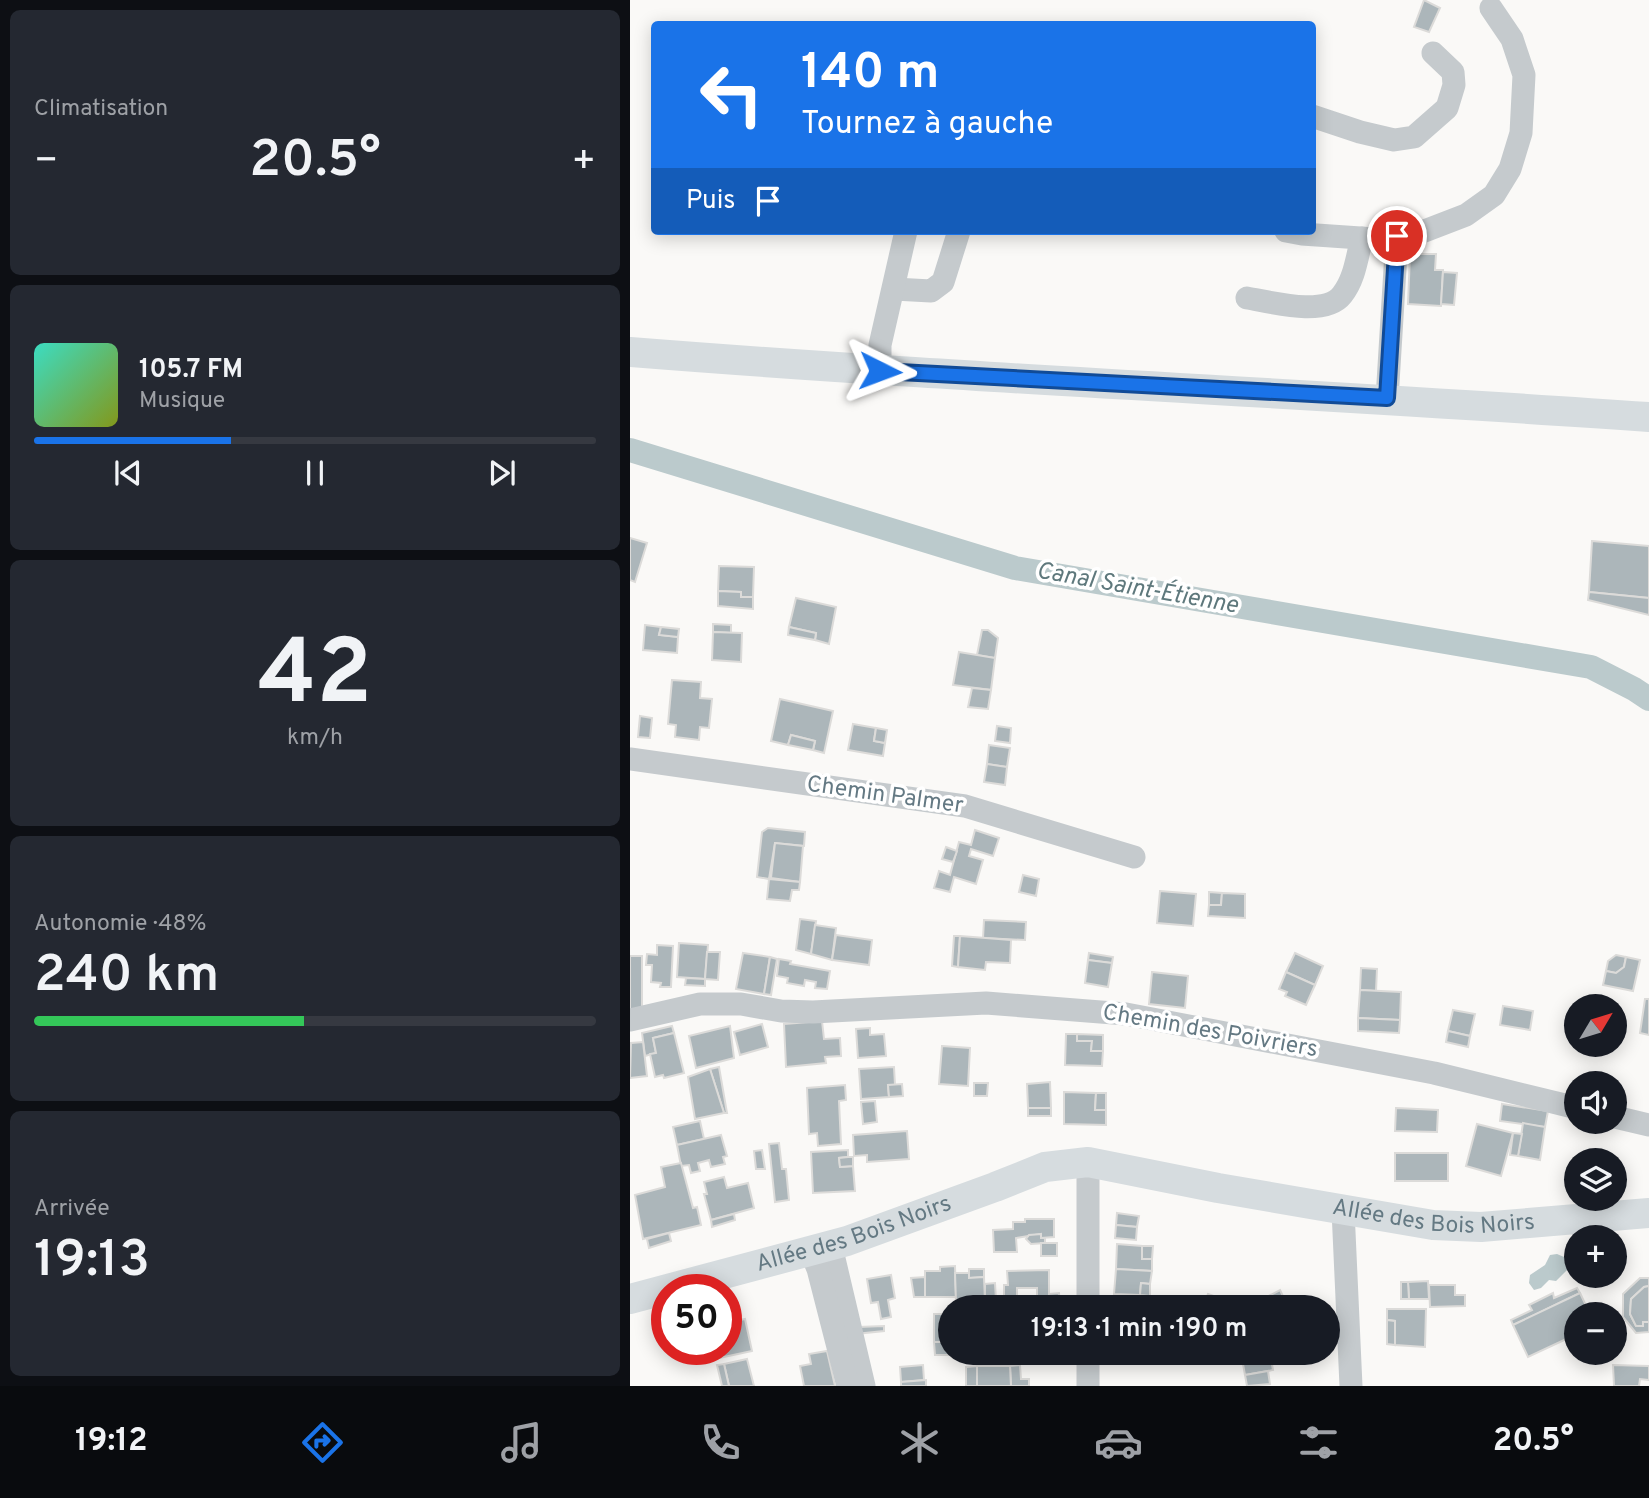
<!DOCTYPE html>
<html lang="fr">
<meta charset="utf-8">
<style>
:root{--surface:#171b24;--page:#242831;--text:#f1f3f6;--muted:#9ea1a6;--line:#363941;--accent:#1a73e8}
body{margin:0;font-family:Overpass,sans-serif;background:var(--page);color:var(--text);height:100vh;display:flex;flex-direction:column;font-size:26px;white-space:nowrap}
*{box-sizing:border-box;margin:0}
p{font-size:23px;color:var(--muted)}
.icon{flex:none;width:38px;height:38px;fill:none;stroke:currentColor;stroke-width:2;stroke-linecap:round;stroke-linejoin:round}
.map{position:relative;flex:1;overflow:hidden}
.drawer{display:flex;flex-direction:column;gap:10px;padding:10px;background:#0d0f14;width:630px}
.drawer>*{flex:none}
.banner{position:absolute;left:21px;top:21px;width:665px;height:214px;border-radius:7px;box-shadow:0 4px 18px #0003;background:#1a73e8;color:#fff;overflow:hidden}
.needle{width:46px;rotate:52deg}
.tools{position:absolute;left:934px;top:994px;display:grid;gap:14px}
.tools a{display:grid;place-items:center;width:63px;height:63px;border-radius:50%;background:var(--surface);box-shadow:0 4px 18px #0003;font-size:35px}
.speed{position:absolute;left:21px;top:1274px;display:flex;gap:14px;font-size:35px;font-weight:700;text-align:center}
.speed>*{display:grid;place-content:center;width:91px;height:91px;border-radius:50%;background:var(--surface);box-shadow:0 4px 18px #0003;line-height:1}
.speed .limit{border:10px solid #d22;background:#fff;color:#111}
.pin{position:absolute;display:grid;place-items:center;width:60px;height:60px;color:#fff;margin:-30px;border:4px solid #fff;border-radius:50%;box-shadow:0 2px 7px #0007}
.me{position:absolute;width:77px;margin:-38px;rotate:93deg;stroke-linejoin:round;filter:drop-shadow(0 0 5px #0008)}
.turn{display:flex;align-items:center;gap:24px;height:147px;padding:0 35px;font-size:32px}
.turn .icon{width:91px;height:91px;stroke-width:2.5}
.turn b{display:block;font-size:49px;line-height:60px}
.then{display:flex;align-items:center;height:66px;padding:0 35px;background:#0003;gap:14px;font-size:26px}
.big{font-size:52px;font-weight:600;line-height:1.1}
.drawer .tile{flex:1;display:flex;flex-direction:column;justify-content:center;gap:10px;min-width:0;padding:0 24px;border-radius:10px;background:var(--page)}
.drawer .dial{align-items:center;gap:0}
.dial b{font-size:91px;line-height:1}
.song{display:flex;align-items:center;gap:21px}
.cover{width:84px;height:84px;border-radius:10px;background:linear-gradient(135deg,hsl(170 70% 55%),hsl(70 70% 35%))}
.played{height:7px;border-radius:4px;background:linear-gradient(90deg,var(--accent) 35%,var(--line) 35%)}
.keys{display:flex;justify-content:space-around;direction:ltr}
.heat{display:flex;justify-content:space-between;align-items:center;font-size:38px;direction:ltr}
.charge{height:10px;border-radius:5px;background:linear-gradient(90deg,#34c759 48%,var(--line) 0)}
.trip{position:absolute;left:308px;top:1295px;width:402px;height:70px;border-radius:35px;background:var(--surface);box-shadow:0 4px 18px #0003;font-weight:600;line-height:70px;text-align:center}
.tabs{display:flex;height:112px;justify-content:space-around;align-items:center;background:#090b0e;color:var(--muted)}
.tabs .icon{width:49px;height:49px}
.tabs .on{color:var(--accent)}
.tabs b{font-size:32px;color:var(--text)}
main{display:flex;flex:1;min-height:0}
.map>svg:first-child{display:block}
</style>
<main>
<section class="drawer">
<div class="tile"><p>Climatisation</p>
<div class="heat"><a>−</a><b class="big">20.5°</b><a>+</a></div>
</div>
<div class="tile">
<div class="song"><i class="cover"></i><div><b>105.7 FM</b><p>Musique</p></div></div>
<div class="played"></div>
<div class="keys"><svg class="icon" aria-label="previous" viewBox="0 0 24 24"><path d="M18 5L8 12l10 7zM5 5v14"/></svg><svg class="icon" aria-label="pause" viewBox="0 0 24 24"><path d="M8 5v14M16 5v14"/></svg><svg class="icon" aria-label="next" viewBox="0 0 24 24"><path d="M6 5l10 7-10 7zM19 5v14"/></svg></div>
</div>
<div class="tile dial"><b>42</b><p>km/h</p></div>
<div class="tile"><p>Autonomie · 48%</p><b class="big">240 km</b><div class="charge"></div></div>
<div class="tile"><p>Arrivée</p><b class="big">19:13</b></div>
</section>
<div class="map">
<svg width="1019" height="1386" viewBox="0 0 1019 1386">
<rect width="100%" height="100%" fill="#faf9f7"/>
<polygon fill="#bbcacc" points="927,1254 934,1257 938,1269 926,1281 919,1280 911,1288 904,1290 899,1283 900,1275 915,1265 920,1255"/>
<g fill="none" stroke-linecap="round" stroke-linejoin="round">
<polyline stroke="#bbcacc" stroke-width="24" points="0,450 385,568 961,667 1004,689 1019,699"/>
</g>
<g fill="#acb6ba" stroke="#dcdbd9" stroke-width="2">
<polygon points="794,0 810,8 799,32 784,27"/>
<polygon points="780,254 806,254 805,270 813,270 811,306 778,304"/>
<polygon points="813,272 827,273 824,305 811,304"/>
<polygon points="0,538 17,543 5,582 0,580"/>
<polygon points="962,541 1019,546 1019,598 959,592"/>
<polygon points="89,566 124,567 123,597 111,597 111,592 88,591"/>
<polygon points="88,591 111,592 111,597 123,597 123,609 88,606"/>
<polygon points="959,592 1019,598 1019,615 958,600"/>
<polygon points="166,598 206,607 199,644 185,640 186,633 159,627"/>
<polygon points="83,624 101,625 101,633 83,632"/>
<polygon points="15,625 31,627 29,635 48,637 47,653 13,650"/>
<polygon points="31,627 49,629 48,637 29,635"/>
<polygon points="159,627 186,633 185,640 158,635"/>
<polygon points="352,630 358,630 368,638 365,658 347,655"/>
<polygon points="83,632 112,633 111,662 82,660"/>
<polygon points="329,652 365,658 361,690 323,685"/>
<polygon points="42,680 71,682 70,698 82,699 79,728 70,727 69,740 45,737 46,725 38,724"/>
<polygon points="342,688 361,690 358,709 338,707"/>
<polygon points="150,699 203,711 194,753 183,750 185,741 161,735 158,745 141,741"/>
<polygon points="10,716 22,718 20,738 8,737"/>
<polygon points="223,724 246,728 244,741 255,743 253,756 218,750"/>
<polygon points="367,726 381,728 380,743 365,741"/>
<polygon points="246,728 257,730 255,743 244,741"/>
<polygon points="161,735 185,741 183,750 158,745"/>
<polygon points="359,745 380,748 377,767 357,764"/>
<polygon points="357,764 377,767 375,785 354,782"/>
<polygon points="138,828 175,832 174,846 145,843 139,879 127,877 132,832"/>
<polygon points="345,830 369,838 363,856 341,849 339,856 353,860 346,884 324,877 320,892 304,888 309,871 320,875 329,842 341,845"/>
<polygon points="145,843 173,846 170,882 141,878"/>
<polygon points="316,847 327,851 323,862 312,859"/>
<polygon points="393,875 409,879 406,896 389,892"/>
<polygon points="139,879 170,882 169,890 162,890 160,901 137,899"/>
<polygon points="530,891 566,894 563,926 527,923"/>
<polygon points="579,892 592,893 591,905 579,905"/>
<polygon points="592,893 615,894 615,918 578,916 579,905 591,905"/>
<polygon points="170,919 186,921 181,954 166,950"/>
<polygon points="354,920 396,922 395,940 353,938"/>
<polygon points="185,925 206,928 202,960 181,954"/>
<polygon points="206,935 242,940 239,965 202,960"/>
<polygon points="324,936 330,936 328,967 322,966"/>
<polygon points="330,936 381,940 380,963 356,962 355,970 328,967"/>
<polygon points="49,943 78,945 75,979 47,977"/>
<polygon points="27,945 43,946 41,987 30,987 31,983 21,982 22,965 16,965 17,954 27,955"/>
<polygon points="77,952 90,952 88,980 75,979"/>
<polygon points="113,953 140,957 134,994 106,989"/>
<polygon points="459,953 483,957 482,963 458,960"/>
<polygon points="665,953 693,966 685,985 656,972"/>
<polygon points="986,955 996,957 994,967 986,973 976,971 978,961"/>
<rect x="0" y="956" width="12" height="53"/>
<polygon points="140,957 147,959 141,995 134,994"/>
<polygon points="996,957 1010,960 1003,991 973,985 976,971 986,973 994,967"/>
<polygon points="149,959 161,961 160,964 200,971 197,989 185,988 186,982 175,980 174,986 157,983 158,978 147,976"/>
<polygon points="458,960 482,963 478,987 455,983"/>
<polygon points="731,968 747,969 746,991 730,990"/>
<polygon points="522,972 558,976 555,1008 519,1004"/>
<polygon points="656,972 685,985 676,1005 655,996 657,992 649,989"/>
<polygon points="56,978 75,979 75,986 55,985"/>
<polygon points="730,990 771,992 770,1020 728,1018"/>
<polygon points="1015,999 1019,999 1019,1035 1010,1033"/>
<polygon points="873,1006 903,1011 900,1030 870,1025"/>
<polygon points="823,1010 845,1014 840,1036 818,1031"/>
<polygon points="728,1018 770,1020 769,1033 728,1031"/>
<polygon points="192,1021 194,1039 210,1038 211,1056 195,1057 196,1063 156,1067 154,1024"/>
<polygon points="132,1024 138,1047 110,1055 104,1032"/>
<polygon points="42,1026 44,1033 23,1038 26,1053 15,1056 12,1033"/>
<polygon points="100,1026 104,1058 66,1068 59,1036"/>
<polygon points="240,1028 240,1035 254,1034 256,1056 228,1058 226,1029"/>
<polygon points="818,1031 840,1036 838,1047 816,1042"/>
<polygon points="44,1033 54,1073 34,1078 33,1075 25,1077 20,1054 26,1053 23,1038"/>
<polygon points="436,1034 447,1034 447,1041 462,1041 461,1051 473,1051 472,1066 435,1065"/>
<polygon points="447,1034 473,1035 473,1051 461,1051 462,1041 447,1041"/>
<polygon points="13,1042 17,1076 0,1078 1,1043"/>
<polygon points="312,1046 340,1048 338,1086 309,1084"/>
<polygon points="89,1067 97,1113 94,1113 80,1069"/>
<polygon points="264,1067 265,1085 258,1085 259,1097 231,1099 229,1069"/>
<polygon points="80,1069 94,1113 65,1119 58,1077"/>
<polygon points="420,1082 421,1108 398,1108 397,1084"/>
<polygon points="344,1083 358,1083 357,1096 344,1096"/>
<polygon points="272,1084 273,1096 259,1097 258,1085"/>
<polygon points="215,1085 216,1100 209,1101 211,1144 188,1146 187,1133 179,1134 177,1088"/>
<polygon points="434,1092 466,1093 465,1110 476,1110 476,1125 434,1124"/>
<polygon points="466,1093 476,1093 476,1110 465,1110"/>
<polygon points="245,1101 247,1122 233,1124 231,1102"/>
<polygon points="872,1104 918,1111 915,1127 870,1121"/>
<rect x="398" y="1108" width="23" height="8"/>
<polygon points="766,1108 808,1110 807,1132 765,1131"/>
<polygon points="70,1121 74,1139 47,1145 43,1127"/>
<polygon points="893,1123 915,1127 910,1160 888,1156"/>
<polygon points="847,1124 883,1133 871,1176 836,1166"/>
<polygon points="277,1131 279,1159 237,1162 237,1155 224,1156 223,1135"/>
<polygon points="883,1133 892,1134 888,1156 880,1155"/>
<polygon points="91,1135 97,1156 93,1157 95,1164 81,1167 79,1160 68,1163 70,1171 61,1173 59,1165 51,1166 47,1145"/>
<polygon points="149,1143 152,1169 156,1169 159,1200 145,1202 139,1144"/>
<polygon points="132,1150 135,1169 126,1169 124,1151"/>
<polygon points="218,1150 218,1157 209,1158 210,1167 223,1166 225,1191 183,1193 181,1152"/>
<rect x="765" y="1153" width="53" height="28"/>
<polygon points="218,1157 223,1157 223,1166 210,1167 209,1158"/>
<polygon points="51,1163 63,1208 67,1207 71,1225 13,1239 5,1195 35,1187 31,1167"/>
<polygon points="94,1177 97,1188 118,1183 124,1208 81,1220 74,1194 77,1194 74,1182"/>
<polygon points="487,1213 509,1216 507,1227 486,1225"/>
<polygon points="104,1214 105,1220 82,1227 81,1220"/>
<polygon points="395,1219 424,1219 424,1237 411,1238 411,1234 386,1238 387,1252 364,1252 363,1230 383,1229 383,1222 395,1222"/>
<polygon points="486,1225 507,1227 506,1240 485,1238"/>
<polygon points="39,1233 41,1241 19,1248 17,1239"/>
<polygon points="411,1234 411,1238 415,1238 415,1243 401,1244 396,1239 399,1235"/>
<rect x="411" y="1243" width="16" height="13"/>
<polygon points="487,1244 512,1246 512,1259 522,1259 522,1271 486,1269"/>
<polygon points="512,1246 523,1246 522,1259 512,1259"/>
<polygon points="325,1266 326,1297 295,1297 295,1271 310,1271 310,1267"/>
<polygon points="339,1269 354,1269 354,1277 339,1278"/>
<polygon points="486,1269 522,1271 520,1284 511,1283 510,1295 484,1294"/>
<polygon points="419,1270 419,1294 429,1293 430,1307 407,1307 407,1288 387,1288 387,1305 374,1305 374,1285 378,1285 377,1271"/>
<polygon points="325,1273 339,1273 339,1278 354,1277 355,1302 326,1302"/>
<polygon points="261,1275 265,1298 258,1300 261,1317 251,1319 248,1302 241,1303 237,1279"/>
<polygon points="295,1277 295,1297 284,1297 281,1278"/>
<polygon points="1010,1278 1019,1278 1019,1286 1014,1287 1001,1299 1000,1314 1006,1326 1013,1326 1013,1322 1019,1322 1019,1332 1006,1333 993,1317 993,1294"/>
<polygon points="798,1281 799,1299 779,1299 778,1282"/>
<polygon points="771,1282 778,1282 779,1299 771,1299"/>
<polygon points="365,1283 366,1301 355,1302 355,1284"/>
<polygon points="511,1283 520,1284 520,1296 510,1295"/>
<polygon points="799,1285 825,1285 825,1295 835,1295 835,1306 800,1307"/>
<polygon points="1019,1286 1019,1322 1013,1322 1013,1326 1006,1326 1000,1314 1001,1299 1014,1287"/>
<polygon points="947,1288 950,1293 883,1325 881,1320 902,1310 899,1305 923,1293 924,1298"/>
<polygon points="650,1290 658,1307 619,1307 632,1302 631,1300"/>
<polygon points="950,1293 960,1314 947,1314 947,1334 898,1357 883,1325"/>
<polygon points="578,1294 614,1307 615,1307 573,1307"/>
<polygon points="757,1309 796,1309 795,1347 765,1345 765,1321 757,1320"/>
<rect x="304" y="1314" width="16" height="28"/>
<polygon points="115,1319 122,1351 75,1361 73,1349 96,1349 96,1323"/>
<polygon points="757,1320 765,1321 765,1345 757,1344"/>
<polygon points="254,1326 254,1331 225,1334 228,1327"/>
<polygon points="304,1342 320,1342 320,1353 323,1355 305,1355"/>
<polygon points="197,1351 205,1386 174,1386 170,1366 181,1364 179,1354"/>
<rect x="545" y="1353" width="17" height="10"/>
<polygon points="611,1353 640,1353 643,1370 615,1375"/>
<polygon points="117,1359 124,1386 99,1386 94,1364"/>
<polygon points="94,1364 99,1386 92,1386 87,1365"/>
<polygon points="293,1365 294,1380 271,1382 270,1367"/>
<polygon points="390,1365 391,1379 399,1379 399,1386 381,1386 380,1366"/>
<polygon points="983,1365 1019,1366 1019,1380 1010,1379 1009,1386 984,1386"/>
<polygon points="347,1366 347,1386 336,1386 336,1367"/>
<polygon points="347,1366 380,1366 381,1386 347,1386"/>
<polygon points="638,1371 640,1384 617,1386 615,1375"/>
<polygon points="296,1380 296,1386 271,1386 271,1382"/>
</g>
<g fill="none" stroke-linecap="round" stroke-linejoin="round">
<g stroke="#c5cacd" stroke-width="23">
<polyline points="682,116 730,132 764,140 784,137 817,108 824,85 823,72 803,53"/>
<polyline points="656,231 672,234 745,239 784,235 836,215 864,195 880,169 891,133 894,75 882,39 861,8"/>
<polyline points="264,289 301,291 313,282 329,231"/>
<path d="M617,298c24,4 78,19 95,-3 13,-16 15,-39 20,-57"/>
<polyline points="250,371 250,345 276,231"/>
<polyline points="757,399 767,236"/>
<polyline points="0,759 335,806 504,857"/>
<polyline points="0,1020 70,1004 111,1004 151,1011 183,1012 356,1003 496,1014 804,1073 947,1108"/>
<polyline points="985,1117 1019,1125"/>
<polyline points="713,1210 721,1386"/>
<polyline points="201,1246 234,1386"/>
<polyline points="181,1252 188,1269 218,1386"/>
<polyline points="458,1307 458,1162"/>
<polyline points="458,1386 458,1353"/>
</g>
<g stroke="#d6dcdf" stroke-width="30">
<path d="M0,352c339,27 679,41 1019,65"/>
<path id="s1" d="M0,1299l217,-58 148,-54 50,-20 43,-5 130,26 215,37 48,2 168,-14"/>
</g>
</g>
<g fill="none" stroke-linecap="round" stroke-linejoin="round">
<defs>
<polyline id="route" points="250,371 757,398 767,236"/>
</defs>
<use href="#route" stroke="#114b97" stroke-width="18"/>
<use href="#route" stroke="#1a73e8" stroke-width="12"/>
</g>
<g text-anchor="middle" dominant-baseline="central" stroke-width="7" stroke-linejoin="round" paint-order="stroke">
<g font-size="23" fill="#647983" stroke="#fff">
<text transform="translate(255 796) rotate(8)">Chemin Palmer</text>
<text transform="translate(580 1032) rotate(10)">Chemin des Poivriers</text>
<text stroke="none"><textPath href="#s1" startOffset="830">Allée des Bois Noirs</textPath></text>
<text stroke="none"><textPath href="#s1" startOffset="233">Allée des Bois Noirs</textPath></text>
</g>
<g font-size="24" font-style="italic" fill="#5e787c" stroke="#fff">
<text transform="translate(507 589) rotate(10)">Canal Saint-Étienne</text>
</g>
</g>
</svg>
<div class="tools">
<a><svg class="needle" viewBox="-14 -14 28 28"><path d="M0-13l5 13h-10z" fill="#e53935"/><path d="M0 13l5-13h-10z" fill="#9ea1a6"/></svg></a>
<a><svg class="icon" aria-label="sound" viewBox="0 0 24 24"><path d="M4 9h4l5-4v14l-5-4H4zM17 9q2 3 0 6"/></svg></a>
<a><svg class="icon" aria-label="layers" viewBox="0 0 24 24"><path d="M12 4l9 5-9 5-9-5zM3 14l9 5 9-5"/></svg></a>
<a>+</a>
<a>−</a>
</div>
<div class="speed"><div class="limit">50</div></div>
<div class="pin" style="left:767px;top:236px;background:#d93025"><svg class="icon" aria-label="arrive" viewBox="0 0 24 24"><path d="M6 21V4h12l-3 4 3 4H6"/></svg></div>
<svg class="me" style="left:250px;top:371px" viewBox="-20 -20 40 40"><path d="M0-17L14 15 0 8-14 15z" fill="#1a73e8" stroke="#fff" stroke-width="4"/></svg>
<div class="trip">19:13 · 1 min · 190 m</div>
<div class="banner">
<div class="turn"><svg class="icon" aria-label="left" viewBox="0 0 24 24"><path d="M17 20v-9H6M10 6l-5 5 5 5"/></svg><div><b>140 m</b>Tournez à gauche</div></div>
<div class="then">Puis<svg class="icon" aria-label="arrive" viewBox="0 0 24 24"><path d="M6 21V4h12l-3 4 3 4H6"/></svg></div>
</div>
</div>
</main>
<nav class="tabs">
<b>19:12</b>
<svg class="icon on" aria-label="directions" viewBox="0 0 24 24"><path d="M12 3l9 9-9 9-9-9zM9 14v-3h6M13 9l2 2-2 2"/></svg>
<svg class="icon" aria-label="music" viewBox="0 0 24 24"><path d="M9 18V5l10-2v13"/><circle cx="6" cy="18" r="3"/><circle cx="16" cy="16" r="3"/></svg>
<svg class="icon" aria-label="phone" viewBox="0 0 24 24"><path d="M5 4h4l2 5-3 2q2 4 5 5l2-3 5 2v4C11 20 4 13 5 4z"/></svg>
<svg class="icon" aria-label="climate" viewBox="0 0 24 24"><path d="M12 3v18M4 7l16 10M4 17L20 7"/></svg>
<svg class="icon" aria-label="car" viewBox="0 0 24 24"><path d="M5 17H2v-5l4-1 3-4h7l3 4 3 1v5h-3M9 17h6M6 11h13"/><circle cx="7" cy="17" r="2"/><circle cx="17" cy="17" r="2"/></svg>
<svg class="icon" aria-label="filters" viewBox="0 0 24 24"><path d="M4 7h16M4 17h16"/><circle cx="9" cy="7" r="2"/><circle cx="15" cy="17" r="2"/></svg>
<b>20.5°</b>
</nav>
